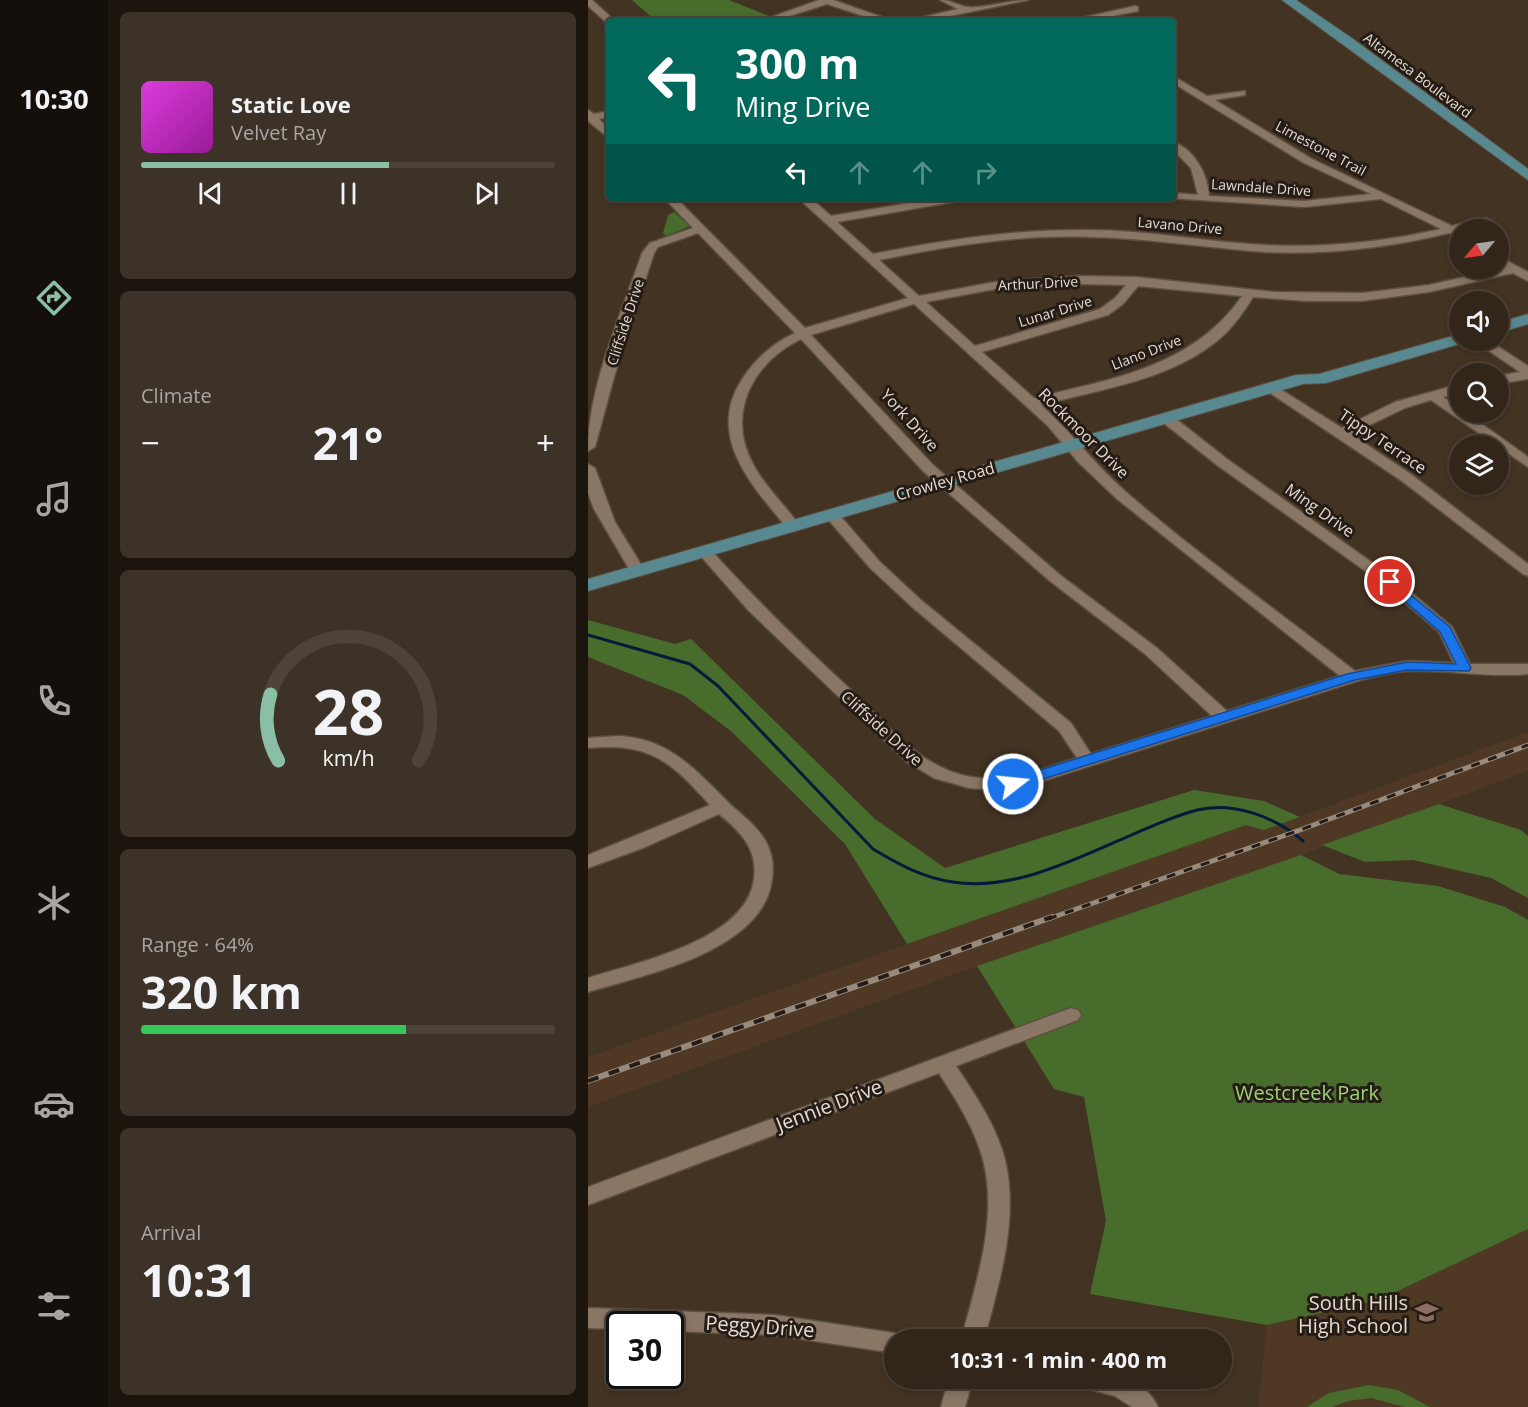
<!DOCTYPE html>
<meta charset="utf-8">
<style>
:root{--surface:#32261a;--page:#3d3227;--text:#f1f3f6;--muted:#a8a5a2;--line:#4d4339;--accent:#8abfa5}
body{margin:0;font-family:"Open Sans",sans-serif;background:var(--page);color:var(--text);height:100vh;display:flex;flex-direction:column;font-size:22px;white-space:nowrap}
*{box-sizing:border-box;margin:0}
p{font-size:20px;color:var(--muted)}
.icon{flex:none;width:33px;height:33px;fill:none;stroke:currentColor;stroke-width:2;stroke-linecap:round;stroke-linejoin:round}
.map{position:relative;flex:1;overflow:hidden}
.details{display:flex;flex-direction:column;gap:12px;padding:12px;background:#1c150e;width:480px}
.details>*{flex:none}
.top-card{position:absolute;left:18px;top:18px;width:570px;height:183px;border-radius:6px;box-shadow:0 3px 9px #0003,0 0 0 2px var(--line);background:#00695c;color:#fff;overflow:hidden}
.needle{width:39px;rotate:241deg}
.controls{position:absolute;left:861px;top:219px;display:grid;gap:12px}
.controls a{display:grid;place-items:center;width:60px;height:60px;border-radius:50%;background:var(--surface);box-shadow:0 3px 9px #0003,0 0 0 2px var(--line);font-size:30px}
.speed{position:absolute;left:18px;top:1311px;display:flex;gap:12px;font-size:30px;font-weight:700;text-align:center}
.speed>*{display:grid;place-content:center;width:78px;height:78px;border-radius:50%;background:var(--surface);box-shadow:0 3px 9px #0003,0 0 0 2px var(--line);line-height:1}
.speed .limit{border:3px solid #111;border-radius:9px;background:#fff;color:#111}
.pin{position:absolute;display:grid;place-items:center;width:51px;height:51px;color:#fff;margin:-26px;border:3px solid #fff;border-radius:50%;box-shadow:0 2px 6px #0007}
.me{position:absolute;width:66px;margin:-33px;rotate:74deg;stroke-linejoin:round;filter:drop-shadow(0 0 4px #0008)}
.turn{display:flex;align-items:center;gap:21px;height:126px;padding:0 30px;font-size:27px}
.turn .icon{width:78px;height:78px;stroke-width:2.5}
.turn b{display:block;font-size:42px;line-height:51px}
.lanes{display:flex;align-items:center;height:57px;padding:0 30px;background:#0003;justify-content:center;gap:30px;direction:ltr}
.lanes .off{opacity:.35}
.big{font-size:45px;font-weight:700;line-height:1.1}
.details .widget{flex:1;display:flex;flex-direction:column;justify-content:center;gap:9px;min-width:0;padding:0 21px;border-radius:9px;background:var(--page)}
.details .dial{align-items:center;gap:0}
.dial svg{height:156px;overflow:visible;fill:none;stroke:var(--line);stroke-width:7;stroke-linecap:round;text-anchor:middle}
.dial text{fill:var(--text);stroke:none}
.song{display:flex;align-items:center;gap:18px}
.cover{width:72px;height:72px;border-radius:9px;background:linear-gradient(135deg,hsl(300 70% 55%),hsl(300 70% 35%))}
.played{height:6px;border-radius:3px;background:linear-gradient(90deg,var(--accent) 60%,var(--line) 60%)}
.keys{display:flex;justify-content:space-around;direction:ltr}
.heat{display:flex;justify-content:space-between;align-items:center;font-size:33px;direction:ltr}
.charge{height:9px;border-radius:4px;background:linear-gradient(90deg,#34c759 64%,var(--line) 0)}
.trip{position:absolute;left:296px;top:1329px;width:348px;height:60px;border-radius:30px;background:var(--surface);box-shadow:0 3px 9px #0003,0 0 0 2px var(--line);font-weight:700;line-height:60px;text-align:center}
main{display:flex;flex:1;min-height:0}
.dock{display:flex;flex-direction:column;width:108px;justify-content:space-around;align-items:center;background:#140f0a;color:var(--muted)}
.dock .icon{width:42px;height:42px}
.dock .active{color:var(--accent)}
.dock b{font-size:27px;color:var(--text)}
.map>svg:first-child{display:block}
</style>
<main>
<nav class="dock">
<b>10:30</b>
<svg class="icon active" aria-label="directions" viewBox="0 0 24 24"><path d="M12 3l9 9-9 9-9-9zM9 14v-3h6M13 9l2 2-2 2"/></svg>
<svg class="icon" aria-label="music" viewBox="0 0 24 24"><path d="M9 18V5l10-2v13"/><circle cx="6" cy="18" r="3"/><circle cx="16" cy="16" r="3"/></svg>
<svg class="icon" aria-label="phone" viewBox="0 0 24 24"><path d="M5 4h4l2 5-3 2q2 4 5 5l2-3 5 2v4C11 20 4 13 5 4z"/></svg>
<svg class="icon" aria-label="climate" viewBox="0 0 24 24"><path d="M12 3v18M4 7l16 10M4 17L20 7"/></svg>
<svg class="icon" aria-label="car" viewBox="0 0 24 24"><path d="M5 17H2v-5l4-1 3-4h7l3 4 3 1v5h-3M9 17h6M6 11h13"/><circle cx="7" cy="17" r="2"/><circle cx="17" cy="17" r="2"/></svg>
<svg class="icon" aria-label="filters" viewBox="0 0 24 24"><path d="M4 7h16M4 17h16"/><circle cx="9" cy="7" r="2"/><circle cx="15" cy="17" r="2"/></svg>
</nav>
<section class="details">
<div class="widget">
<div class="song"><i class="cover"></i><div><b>Static Love</b><p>Velvet Ray</p></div></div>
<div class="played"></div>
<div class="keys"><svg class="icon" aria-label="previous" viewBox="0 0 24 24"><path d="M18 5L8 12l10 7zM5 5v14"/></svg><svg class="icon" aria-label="pause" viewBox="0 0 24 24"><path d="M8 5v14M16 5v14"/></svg><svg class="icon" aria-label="next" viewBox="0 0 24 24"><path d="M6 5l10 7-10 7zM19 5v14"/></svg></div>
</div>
<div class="widget"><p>Climate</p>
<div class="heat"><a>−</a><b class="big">21°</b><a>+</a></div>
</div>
<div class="widget dial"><svg viewBox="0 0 100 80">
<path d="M14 69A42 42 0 1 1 86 69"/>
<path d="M14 69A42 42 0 0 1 10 35" stroke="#8abfa5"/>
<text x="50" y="56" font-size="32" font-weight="700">28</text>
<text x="50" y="72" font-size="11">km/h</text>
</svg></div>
<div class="widget"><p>Range · 64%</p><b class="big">320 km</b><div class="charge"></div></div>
<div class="widget"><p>Arrival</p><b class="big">10:31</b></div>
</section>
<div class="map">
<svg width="940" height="1407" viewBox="0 0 940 1407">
<rect width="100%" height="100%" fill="#433323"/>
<g fill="#4f3925">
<polygon points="940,732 940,771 713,855 389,966 0,1107 0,1057 658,824 676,830"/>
<polygon points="940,1229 940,1407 670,1407 679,1325 791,1300"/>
</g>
<g fill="#486c2b">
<polygon points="44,0 141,0 181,16 174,21 68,21"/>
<polygon points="86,212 102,226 78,236 75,233 80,215"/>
<polygon points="0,620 87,644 103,639 287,819 357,868 606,790 676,801 712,817 676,830 658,825 319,944 257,844 144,732 95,695 0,657"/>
<polygon points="851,804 933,830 940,836 940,898 903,878 825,860 777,862 734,845"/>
<polygon points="713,855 751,874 850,886 917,907 940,920 940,1229 791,1300 679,1325 502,1294 518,1221 496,1097 466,1089 389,966"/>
<polygon points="781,1385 810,1390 842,1407 817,1407 783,1398 760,1401 744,1407 719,1407 741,1393"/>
</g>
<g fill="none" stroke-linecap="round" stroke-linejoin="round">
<path stroke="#021c39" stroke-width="3" d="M0,635l102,29 28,22 155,163c25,15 50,29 80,33 81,13 168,-51 244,-72 37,-9 78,7 106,31"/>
<defs>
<g id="minor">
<polygon points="0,0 4,0 27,21 19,23 0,6"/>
<polygon points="231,0 245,0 305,21 291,21 239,4 192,19 194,21 184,21 181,18"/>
<path d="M352,0c12,0 18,6 29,7 11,2 42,-7 59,-7l-102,21h-20l52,-12z"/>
<polygon points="547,6 550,7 550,11 499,21 480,21"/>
<path d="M585,76l34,20 38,-5v4l-30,5 97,59 140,67 34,-8 6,3 -32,9v6l-11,-3c-61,15 -122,22 -185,19 -57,-4 -115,-14 -172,-15 -71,-3 -143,9 -213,23l40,36 76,-14 84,-6 57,1 138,15 88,1 67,-8 76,-17 -7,-4v-8l30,16v9l-15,-8 -84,19 -67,9h-56l-53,-4c-8,13 -17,26 -28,37 -48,45 -123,55 -184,71 30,27 55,61 86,88 73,63 152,119 228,178l52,-10 47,2 -15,-31 -54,-47 -168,-120 -56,-44v-6h10l56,44 168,120 57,48 18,37h58v10c-41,4 -81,-5 -121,-3 -17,1 -34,6 -50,10l-327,104 -31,5 -30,-2 -35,-10 -27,-16 -159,-152 -49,-56 -2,-3 2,-3h10c45,50 92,96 142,142 33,32 68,76 115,86 38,8 75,-6 111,-18l-18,-27 -148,-125 -41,-38 -44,-51 -2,-3 2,-3h10l44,51 41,38 150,123 20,31 121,-38 -67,-62 -95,-73 -127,-110 -122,-132c-49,24 -75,75 -48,125 12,23 32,41 47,62l-7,4 -5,-1c-35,-42 -82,-92 -47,-148 13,-21 32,-38 54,-48l-97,-100 -40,14 -4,6 -40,124 -19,70 -7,4c0,-65 33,-136 54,-198l8,-10 43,-15 -29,-30h12l129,130 103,-30 -110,-100h13l20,18 108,-18h26l-6,3 -122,21 36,32c71,-14 143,-25 216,-24 59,0 117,12 176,15 59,3 118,-3 176,-16l-60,-30 -77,8 -135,-9h4v-5l25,2 -7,-27 -18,-18v-8c21,7 35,32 36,54l95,5 67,-7 -67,-31 -131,-80zM491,284l47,1 -11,13 -15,11 -125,37 -49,-44 69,-13zM550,286l104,10c-49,71 -130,83 -208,102l-52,-46 126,-37 15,-11zM326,304l134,122 30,36 39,37 223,177 -113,35 -70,-63 -97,-73 -127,-110 -122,-130z"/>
<polygon points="0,110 6,114 21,111 21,117 11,119 21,129 21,138 0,121"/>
<polygon points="885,340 900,340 940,366 940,379 910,384 910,376 932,372"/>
<polygon points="684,384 754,428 807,402 872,384 872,392 855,397 872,408 872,412 877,412 940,457 940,467 843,400 817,408 763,434 824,475 940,564 940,576 935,574 814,481 679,391 679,385"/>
<polygon points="0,464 7,468 27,522 57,571 54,574 44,574 6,509 0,493"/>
<path d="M30,736c48,2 74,30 106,62 13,14 30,24 41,42 7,12 9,26 7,39 -8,72 -127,96 -184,113v-14c49,-16 158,-37 166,-99 4,-30 -13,-47 -35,-65l-76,34 -55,20v-13l122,-50c-40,-44 -60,-63 -122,-57v-10z"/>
<path d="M483,1008l7,2 3,5 -3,5 -122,46c20,30 42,62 50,98 12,58 -7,120 -22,176h-23c16,-60 40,-130 19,-190 -9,-28 -26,-53 -41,-77l-351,132v-18z"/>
<polygon points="0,1308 187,1315 306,1333 314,1336 316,1340 306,1340 306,1353 187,1335 82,1331 82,1324 32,1324 32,1329 0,1328"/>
<polygon points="361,1378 385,1378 377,1407 353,1407"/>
<path d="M481,1378c34,0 72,-7 89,29h-26l-17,-11 -42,-11z"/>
</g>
<g id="major">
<polygon points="694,0 708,0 765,39 940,169 940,180"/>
<polygon points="940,314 940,324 910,333 910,323"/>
<polygon points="872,334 872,340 879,340 878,342 738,383 715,384 0,591 0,579 708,375 731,374"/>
</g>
</defs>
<use href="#minor" stroke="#5d5042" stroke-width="3"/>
<use href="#major" stroke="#5d5042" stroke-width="2"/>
<use href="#minor" fill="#897665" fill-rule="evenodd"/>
<use href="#major" fill="#588890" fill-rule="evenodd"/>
<defs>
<polyline id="rail-far1" points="460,919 712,830 940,745"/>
<polyline id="rail" points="0,1081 464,917"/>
</defs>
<use href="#rail-far1" stroke="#988b7e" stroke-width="5"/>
<use href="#rail" stroke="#988b7e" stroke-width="6"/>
<use href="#rail-far1" stroke="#241c15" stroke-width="3" stroke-dasharray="9" stroke-linecap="butt"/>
<use href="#rail" stroke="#241c15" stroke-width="4" stroke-dasharray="11" stroke-linecap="butt"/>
</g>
<polygon fill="#1a73e8" stroke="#114b97" stroke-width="1.5" points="802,578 862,627 883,668 881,671 819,670 767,680 430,787 420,787 418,784 420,780 759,674 819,662 868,664 852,632 797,584 795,582"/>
<defs>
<symbol id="school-bare" viewBox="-9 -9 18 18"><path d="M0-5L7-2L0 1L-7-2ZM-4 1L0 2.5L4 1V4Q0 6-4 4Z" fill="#8d6e63" stroke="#241c15" stroke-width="2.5" paint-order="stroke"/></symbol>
</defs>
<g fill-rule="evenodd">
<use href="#school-bare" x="822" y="1296" width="33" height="33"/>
</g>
<g text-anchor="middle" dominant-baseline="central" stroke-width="6" stroke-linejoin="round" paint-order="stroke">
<g font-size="14" fill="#e4dad0" stroke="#241c15">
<text transform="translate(830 75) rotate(37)">Altamesa Boulevard</text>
<text transform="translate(733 148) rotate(28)">Limestone Trail</text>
<text transform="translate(673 187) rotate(4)">Lawndale Drive</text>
<text transform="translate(592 225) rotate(5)">Lavano Drive</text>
<text transform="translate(450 283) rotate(-3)">Arthur Drive</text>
<text transform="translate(467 311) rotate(-17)">Lunar Drive</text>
<text transform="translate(37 322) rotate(-72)">Cliffside Drive</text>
<text transform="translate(558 352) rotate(-21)">Llano Drive</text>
</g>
<g font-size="16" fill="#e4dad0" stroke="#241c15">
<text transform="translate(322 420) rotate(48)">York Drive</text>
<text transform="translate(496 433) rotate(45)">Rockmoor Drive</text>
<text transform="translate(795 441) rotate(34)">Tippy Terrace</text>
<text transform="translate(357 481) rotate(-16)">Crowley Road</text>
<text transform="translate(732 510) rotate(35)">Ming Drive</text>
<text transform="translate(294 728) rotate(42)">Cliffside Drive</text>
</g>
<g font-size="20" fill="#9bd273" stroke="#241c15">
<text x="719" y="1092">Westcreek Park</text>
</g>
<g font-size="20" fill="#e4dad0" stroke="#241c15">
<text transform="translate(241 1105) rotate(-21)">Jennie Drive</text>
<text transform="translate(172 1326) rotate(4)">Peggy Drive</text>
</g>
<g font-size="20" fill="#e4dad0" stroke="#241c15" text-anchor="end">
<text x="820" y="1302">South Hills<tspan x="820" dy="23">High School</tspan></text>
</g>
</g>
</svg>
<div class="controls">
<a><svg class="needle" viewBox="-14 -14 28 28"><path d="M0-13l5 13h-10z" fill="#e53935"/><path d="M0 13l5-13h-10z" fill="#a8a5a2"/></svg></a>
<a><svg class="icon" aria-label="sound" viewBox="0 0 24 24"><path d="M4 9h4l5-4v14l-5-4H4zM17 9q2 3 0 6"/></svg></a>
<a><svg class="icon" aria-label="search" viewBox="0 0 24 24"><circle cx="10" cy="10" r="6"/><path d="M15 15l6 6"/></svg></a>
<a><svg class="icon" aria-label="layers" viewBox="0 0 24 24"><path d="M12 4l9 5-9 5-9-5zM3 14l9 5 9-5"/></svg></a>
</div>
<div class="speed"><div class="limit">30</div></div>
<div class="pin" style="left:802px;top:582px;background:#d93025"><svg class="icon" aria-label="arrive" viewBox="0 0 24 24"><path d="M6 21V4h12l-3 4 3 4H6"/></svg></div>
<svg class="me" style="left:425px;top:784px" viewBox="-20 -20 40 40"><circle r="17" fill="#1a73e8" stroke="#fff" stroke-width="3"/><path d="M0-11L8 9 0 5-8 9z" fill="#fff"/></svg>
<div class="trip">10:31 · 1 min · 400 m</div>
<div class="top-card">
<div class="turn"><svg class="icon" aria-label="left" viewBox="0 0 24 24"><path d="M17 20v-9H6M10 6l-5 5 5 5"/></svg><div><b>300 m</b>Ming Drive</div></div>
<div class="lanes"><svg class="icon" aria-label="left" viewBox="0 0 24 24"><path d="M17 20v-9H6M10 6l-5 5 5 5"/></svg><svg class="icon off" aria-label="ahead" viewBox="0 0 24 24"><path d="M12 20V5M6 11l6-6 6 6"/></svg><svg class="icon off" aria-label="ahead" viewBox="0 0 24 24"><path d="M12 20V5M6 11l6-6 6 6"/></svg><svg class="icon off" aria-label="right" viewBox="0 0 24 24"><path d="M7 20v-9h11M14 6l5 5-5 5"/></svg></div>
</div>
</div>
</main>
